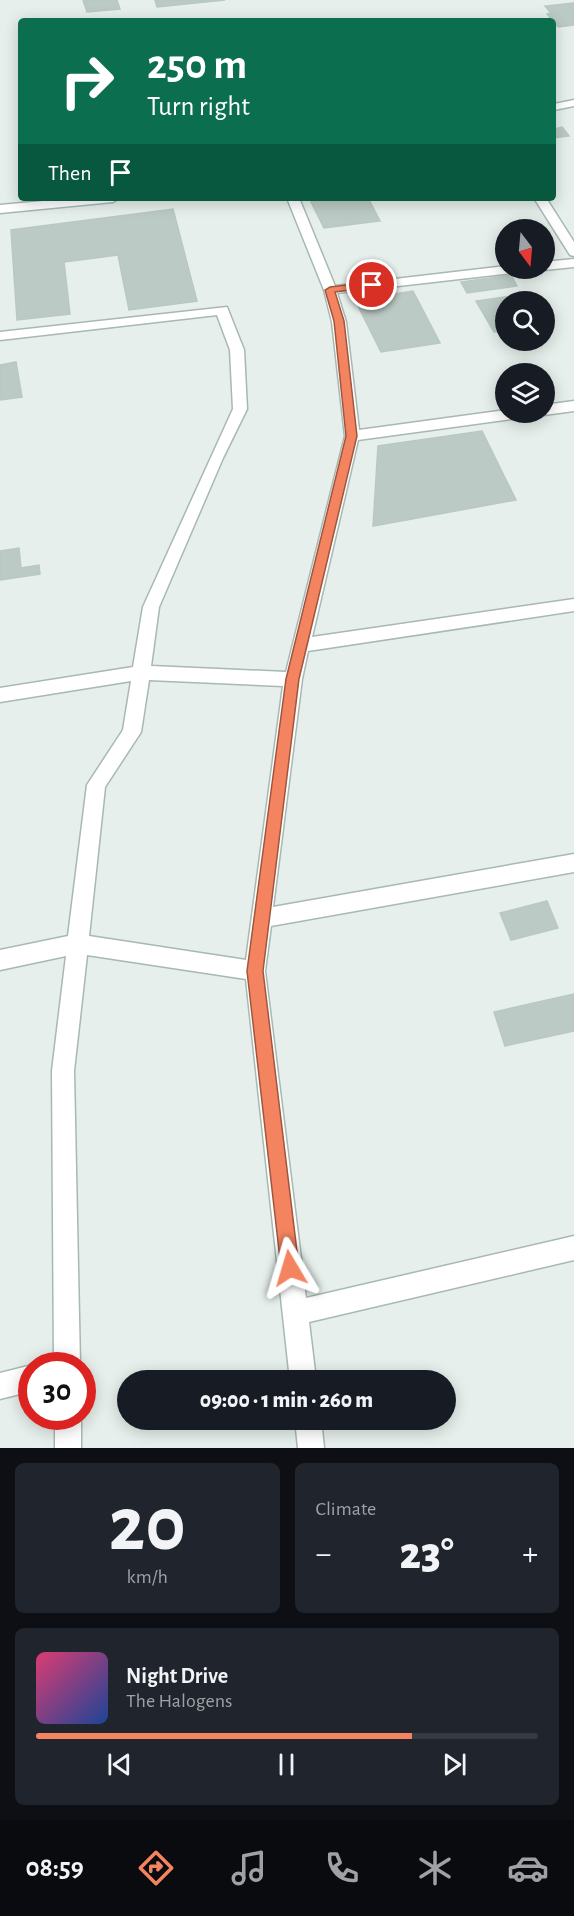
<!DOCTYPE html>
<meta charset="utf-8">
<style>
:root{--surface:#171b24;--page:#20242c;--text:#f1f3f6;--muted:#9ea1a6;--line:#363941;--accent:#f4845f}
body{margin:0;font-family:"Alegreya Sans",sans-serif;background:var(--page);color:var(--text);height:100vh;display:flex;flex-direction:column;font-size:22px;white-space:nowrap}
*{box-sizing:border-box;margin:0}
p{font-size:20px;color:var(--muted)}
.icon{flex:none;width:33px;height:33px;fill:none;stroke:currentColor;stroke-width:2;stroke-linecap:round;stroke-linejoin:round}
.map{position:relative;height:1448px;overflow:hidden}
.panel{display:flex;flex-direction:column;gap:15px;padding:15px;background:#0d0f14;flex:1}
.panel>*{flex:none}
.banner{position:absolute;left:18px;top:18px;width:538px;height:183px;border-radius:6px;box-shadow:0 3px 15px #0003;background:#0b6e4f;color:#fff;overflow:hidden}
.needle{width:39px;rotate:164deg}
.buttons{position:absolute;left:495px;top:219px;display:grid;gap:12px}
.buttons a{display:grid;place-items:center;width:60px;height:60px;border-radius:50%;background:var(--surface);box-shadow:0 3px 15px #0003;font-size:30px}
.speed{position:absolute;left:18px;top:1352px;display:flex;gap:12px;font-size:30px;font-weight:700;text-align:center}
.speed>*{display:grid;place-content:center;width:78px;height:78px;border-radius:50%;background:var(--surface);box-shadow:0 3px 15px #0003;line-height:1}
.speed .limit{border:9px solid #d22;background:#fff;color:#111}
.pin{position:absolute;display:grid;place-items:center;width:51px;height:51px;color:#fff;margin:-26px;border:3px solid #fff;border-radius:50%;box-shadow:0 2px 6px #0007}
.me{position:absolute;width:66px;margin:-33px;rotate:353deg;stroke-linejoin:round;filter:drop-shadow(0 0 4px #0008)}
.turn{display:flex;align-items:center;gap:21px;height:126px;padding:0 30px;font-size:27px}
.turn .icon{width:78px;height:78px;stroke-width:2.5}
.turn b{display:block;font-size:42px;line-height:51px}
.then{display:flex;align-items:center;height:57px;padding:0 30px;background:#0003;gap:12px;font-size:22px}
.big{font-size:45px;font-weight:800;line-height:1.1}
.panel .widget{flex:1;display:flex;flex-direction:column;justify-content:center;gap:9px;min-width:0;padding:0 21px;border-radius:9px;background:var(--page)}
.panel .dial{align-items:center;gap:0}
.dial b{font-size:78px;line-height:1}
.song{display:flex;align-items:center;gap:18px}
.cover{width:72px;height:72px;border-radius:9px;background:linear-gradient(135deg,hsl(340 70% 55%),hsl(220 70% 35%))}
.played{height:6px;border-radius:3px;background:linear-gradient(90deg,var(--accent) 75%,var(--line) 75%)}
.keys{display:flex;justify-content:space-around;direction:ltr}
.heat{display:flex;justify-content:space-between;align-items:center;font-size:33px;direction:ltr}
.panel .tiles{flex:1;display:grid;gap:15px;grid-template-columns:1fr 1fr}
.widget:last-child{grid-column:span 2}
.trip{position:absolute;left:117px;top:1370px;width:339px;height:60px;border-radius:30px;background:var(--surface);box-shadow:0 3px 15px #0003;font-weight:800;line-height:60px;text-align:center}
.menu{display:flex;height:96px;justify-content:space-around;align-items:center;background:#090b0e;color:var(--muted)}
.menu .icon{width:42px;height:42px}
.menu .on{color:var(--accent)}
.menu b{font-size:27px;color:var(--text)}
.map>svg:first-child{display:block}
</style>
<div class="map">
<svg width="574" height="1448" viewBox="0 0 574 1448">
<rect width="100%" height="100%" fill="#e6efeb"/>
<g fill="#bbcac4" stroke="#b8c9c2" stroke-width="1.5">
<polygon points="83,0 117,0 120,9 87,12"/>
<polygon points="155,0 225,0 157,7"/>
<polygon points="574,3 574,25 558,27 547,14 551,13 545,6"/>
<polygon points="562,127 569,136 554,138 554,129"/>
<polygon points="309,198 368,198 380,221 324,228"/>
<polygon points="173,209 197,301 129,310 118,255 64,262 70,314 17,320 11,230"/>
<polygon points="511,275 517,286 467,293 461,282"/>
<polygon points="413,291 440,343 381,352 355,300"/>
<polygon points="520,295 524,302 506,302 506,330 494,332 476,301"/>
<polygon points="16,362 22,397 0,400 0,365"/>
<polygon points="482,431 516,500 373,526 378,446"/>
<polygon points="19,548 21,568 39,565 40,574 0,580 0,551"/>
<polygon points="547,901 558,928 511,940 500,913"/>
<polygon points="574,994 574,1031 505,1046 494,1012"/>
</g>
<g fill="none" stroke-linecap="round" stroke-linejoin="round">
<defs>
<g id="street">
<path d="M287,198h12l36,88 171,-20v2h22l-6,4 -185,21 9,29 13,108 147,-20v2h27l-7,5 -168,23 -46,197 262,-38v12l-266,40 -6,28 -29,228 301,-53v18l-303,54 -6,45 41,327 268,-62v24l-265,62 7,58h-26l-44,-401 -159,-24 -13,116 6,294h-26l-2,-294 14,-115 -66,14v-20l68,-14 19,-151 36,-55 8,-49 -131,21v-14l133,-21 10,-60 90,-198 -3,-59 -13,-35 -217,25v-8l227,-25 17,43 3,59 -24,49 -64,149 -8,59 135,6 59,-236 -13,-114 -8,-32zM149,680l134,6 -37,274 -157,-24 16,-149 36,-55z"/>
<polygon points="534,198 546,198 574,242 574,256 570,255"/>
<polygon points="574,259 574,267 544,270 539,268 544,268 544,262"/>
<polygon points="574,401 574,411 544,415 538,412 544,412 544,405"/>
<polygon points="32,1365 32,1391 0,1399 0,1373"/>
<rect x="55" y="1416" width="26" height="32"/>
<polygon points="295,1419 321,1419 324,1448 298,1448"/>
</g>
<g id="secondary">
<polygon points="574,100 574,106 554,110 554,104"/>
<polygon points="76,198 119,198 113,202 0,213 0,205"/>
</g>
</defs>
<use href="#street" stroke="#a8b8b2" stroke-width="3"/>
<use href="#secondary" stroke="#a4bbb3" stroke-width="3"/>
<use href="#street" fill="#fff" fill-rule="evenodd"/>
<use href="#secondary" fill="#fff" fill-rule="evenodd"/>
</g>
<polygon fill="#f4845f" stroke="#9f563e" stroke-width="1.5" points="372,282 377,285 376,287 335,292 344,321 357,436 299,679 263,971 299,1268 297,1274 290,1277 284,1274 281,1268 247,971 286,679 346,436 334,321 325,290 330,287"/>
</svg>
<div class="buttons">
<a><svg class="needle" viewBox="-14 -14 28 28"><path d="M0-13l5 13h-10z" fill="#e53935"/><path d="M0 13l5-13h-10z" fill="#9ea1a6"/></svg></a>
<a><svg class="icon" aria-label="search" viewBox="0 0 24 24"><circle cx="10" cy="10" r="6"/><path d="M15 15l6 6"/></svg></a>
<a><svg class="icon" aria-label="layers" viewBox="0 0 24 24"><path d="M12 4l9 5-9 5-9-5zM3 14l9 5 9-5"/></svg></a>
</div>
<div class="speed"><div class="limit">30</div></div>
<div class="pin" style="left:372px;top:285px;background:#d93025"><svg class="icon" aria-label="arrive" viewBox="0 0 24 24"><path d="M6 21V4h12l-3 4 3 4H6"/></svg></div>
<svg class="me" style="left:290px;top:1268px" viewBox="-20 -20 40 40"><path d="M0-17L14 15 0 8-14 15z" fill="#f4845f" stroke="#fff" stroke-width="4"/></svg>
<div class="trip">09:00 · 1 min · 260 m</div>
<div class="banner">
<div class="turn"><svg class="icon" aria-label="right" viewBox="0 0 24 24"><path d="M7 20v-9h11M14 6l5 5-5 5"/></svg><div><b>250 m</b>Turn right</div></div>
<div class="then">Then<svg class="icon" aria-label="arrive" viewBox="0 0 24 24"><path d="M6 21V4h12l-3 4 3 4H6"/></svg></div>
</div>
</div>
<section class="panel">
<div class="tiles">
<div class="widget dial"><b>20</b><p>km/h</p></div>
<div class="widget"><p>Climate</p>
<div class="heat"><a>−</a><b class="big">23°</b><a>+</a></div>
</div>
<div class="widget">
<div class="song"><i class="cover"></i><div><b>Night Drive</b><p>The Halogens</p></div></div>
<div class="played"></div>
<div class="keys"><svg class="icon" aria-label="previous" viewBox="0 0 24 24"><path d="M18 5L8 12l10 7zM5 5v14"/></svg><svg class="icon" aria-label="pause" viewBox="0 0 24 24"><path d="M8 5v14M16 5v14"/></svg><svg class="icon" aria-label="next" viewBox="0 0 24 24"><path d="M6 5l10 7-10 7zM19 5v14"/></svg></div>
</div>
</div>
</section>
<nav class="menu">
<b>08:59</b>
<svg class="icon on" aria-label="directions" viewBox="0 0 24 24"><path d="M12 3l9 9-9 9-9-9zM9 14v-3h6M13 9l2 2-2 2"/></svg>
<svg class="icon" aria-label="music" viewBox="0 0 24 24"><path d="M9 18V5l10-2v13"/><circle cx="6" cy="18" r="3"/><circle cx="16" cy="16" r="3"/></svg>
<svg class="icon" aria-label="phone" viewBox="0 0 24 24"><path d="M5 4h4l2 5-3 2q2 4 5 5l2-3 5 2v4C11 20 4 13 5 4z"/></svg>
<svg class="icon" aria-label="climate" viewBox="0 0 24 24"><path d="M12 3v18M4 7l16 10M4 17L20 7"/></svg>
<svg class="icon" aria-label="car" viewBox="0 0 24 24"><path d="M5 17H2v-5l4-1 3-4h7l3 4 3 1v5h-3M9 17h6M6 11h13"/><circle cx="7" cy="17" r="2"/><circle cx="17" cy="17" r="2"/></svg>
</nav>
